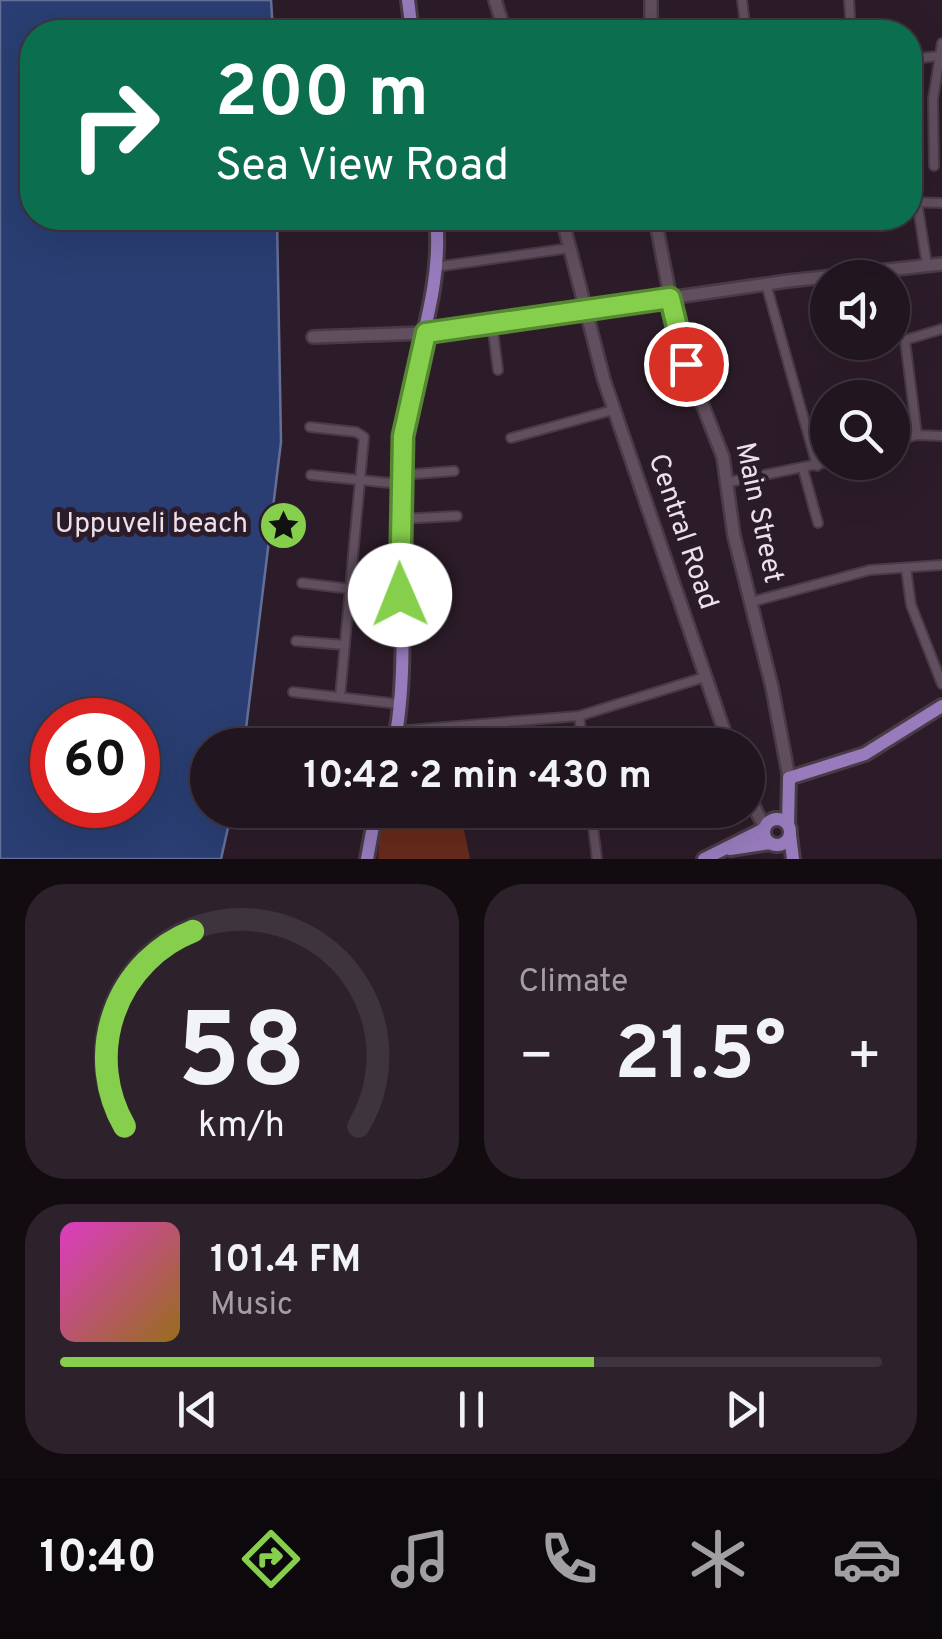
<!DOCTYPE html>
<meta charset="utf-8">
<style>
:root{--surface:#21151f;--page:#2d222c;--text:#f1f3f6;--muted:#a29fa4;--line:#3e343d;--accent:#85cf4c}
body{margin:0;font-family:Overpass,sans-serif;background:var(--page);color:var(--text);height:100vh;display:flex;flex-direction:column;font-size:38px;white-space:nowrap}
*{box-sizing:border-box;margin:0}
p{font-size:32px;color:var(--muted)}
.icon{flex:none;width:55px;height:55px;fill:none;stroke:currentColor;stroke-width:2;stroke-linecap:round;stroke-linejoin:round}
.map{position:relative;height:859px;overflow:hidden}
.side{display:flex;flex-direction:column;gap:25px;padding:25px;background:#120c11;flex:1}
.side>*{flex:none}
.hud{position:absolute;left:20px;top:20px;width:902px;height:210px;border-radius:40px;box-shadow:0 10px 40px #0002,0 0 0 2px var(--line);background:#0b6e4f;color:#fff;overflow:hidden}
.fabs{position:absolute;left:810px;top:260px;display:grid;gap:20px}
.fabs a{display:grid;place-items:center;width:100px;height:100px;border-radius:50%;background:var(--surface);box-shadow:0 10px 40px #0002,0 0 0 2px var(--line);font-size:50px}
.speed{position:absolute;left:30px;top:698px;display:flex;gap:20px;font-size:50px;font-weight:700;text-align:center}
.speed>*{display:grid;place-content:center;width:130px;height:130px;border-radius:50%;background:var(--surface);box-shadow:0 10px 40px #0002,0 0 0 2px var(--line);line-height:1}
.speed .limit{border:15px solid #d22;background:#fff;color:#111}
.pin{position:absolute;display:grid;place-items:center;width:85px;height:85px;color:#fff;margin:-42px;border:5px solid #fff;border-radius:50%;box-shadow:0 2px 10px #0007}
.me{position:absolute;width:110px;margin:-55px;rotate:359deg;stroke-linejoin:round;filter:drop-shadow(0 0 8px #0008)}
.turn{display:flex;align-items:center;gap:35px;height:210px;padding:0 30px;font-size:45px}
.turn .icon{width:130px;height:130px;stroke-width:2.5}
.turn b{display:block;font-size:70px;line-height:85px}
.big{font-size:75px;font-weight:700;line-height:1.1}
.side .card{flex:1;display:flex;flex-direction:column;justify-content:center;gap:15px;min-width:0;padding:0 35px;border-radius:40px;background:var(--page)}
.side .dial{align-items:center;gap:0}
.dial svg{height:260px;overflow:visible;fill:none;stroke:var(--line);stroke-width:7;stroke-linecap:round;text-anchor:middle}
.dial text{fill:var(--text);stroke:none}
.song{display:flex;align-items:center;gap:30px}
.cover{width:120px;height:120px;border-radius:15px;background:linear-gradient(135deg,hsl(310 70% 55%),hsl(40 70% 35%))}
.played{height:10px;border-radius:5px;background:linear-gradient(90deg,var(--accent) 65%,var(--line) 65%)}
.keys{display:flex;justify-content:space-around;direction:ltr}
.heat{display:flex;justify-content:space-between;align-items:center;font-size:55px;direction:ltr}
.side .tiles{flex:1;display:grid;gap:25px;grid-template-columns:1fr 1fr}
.card:last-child{grid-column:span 2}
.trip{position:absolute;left:190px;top:728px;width:575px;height:100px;border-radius:50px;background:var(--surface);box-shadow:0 10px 40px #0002,0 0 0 2px var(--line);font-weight:700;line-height:100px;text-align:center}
.dock{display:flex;height:160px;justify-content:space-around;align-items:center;background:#0d080c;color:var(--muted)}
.dock .icon{width:70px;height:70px}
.dock .current{color:var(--accent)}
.dock b{font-size:45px;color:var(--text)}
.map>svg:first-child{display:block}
</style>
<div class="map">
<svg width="942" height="859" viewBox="0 0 942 859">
<rect width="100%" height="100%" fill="#2c1c29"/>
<polygon fill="#672b1b" points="415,810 460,810 470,859 378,859 380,826 414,819"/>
<path fill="#2a3e73" stroke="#646f97" stroke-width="2.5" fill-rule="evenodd" d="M0,0h271l2,32h-241v186h245l4,224 -37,303h-36v65h24l-11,49h-221zM52,720h86v85h-86z"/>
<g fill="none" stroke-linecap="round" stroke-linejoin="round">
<defs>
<g id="street">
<polyline points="742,0 746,32"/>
<polyline points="849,0 851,32"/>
<polyline points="910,59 940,56"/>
<polyline points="934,166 933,99 942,43"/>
<polyline points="910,202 942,203"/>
<polyline points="917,202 927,265"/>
<polyline points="435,267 570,248"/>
<polyline points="766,284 817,466"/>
<polyline points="492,324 498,370"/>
<polyline points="310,427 356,432 364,437 340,697"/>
<polyline points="917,435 905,340 942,329"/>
<polyline points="511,438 613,410"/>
<polyline points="892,441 917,435 942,436"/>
<polyline points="803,469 818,523"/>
<polyline points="311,475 400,484"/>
<polyline points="401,475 454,471"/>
<polyline points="729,482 828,462"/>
<polyline points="399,519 457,516"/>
<polyline points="906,568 911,605 942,684"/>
<polyline points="302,583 400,595"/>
<polyline points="751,602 870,570 942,565"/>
<polyline points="296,641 345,645"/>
<polyline points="293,692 399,704"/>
<polyline points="579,716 583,745"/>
<polyline points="454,729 456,745"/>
<polyline points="397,731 579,716 705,677"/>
<polyline points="591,810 597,859"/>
</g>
<g id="secondary">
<polyline points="495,0 505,32"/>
<polyline points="651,0 651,32"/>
<polyline points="562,218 604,380 729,745"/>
<polyline points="655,218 680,347 723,457 734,536 772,687 789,778"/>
<polyline points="313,337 425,333 788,281 942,264"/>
<polyline points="748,795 765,828"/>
</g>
<g id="primary">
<polyline points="408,0 412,32"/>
<path d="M394,745c19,-94 -1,-210 9,-308 7,-73 41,-144 33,-219"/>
<polyline points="789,778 865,754 942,706"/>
<circle cx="777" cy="832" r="13"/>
<polyline points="788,825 789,778"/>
<polyline points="790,835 793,859"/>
<polyline points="730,849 770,843"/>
<polyline points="367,859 376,810"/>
<polyline points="704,859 764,829"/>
</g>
</defs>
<use href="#street" stroke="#483b46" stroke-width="12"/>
<use href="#secondary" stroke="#483b46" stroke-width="16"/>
<use href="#primary" stroke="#483b46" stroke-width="18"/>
<use href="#street" stroke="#614e5e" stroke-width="8"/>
<use href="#secondary" stroke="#614e5e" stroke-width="11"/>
<use href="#primary" stroke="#977bbc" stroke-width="12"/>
</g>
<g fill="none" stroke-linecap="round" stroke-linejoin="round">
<defs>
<polyline id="route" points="400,595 403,436 426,333 670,298 686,364"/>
</defs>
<use href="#route" stroke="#568731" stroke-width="25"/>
<use href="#route" stroke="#85cf4c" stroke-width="18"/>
</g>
<defs>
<symbol id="sight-disc" viewBox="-11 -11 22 22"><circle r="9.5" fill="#85cf4c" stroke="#2c1c29"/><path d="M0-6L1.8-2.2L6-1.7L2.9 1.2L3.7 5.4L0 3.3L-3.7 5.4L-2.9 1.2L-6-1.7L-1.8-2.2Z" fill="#111"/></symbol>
</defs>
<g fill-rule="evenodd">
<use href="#sight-disc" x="256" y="498" width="55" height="55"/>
</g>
<g text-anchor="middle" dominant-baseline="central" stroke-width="10" stroke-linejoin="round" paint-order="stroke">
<g font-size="28" fill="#ece1ea" stroke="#2c1c29">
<text transform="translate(758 513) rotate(78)">Main Street</text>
<text transform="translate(682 532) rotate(71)">Central Road</text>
</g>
<g font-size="28" fill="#ece1ea" stroke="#2c1c29" text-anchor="end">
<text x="248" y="525">Uppuveli beach</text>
</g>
</g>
</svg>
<div class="fabs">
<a><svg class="icon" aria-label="sound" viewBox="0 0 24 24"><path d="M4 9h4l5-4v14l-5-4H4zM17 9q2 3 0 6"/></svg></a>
<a><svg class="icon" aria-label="search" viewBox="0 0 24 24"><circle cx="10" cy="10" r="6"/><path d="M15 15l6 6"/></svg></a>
</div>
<div class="speed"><div class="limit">60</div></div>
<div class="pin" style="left:686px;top:364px;background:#d93025"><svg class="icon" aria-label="arrive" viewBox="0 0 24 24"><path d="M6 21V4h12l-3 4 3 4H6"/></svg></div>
<svg class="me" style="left:400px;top:595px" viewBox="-20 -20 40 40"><circle r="19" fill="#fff"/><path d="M0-13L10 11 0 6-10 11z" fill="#85cf4c"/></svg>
<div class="trip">10:42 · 2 min · 430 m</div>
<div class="hud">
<div class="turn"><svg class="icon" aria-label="right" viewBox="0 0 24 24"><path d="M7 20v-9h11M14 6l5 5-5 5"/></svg><div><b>200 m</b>Sea View Road</div></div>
</div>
</div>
<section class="side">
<div class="tiles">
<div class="card dial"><svg viewBox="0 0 100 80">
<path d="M14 69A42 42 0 1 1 86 69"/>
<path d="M14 69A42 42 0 0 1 35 9" stroke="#85cf4c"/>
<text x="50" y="56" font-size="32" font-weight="700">58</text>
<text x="50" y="72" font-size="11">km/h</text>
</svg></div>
<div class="card"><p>Climate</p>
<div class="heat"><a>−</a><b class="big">21.5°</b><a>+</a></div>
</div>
<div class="card">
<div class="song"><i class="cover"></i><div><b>101.4 FM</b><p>Music</p></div></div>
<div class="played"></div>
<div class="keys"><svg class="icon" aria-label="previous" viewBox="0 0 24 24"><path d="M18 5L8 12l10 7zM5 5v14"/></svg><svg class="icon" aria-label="pause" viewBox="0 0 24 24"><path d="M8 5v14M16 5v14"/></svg><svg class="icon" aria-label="next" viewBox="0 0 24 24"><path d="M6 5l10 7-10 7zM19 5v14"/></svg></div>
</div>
</div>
</section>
<nav class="dock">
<b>10:40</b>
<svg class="icon current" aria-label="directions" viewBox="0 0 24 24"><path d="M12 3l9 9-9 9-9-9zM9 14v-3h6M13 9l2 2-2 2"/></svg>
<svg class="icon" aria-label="music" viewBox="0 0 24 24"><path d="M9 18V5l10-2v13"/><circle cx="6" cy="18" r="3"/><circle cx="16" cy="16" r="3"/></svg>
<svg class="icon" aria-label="phone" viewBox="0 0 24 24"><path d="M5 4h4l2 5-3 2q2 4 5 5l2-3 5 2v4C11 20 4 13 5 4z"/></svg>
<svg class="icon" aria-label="climate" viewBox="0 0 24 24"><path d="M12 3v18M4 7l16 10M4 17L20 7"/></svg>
<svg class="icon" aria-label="car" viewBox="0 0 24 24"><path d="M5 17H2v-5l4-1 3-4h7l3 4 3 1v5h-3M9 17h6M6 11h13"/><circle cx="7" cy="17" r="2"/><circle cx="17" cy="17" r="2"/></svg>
</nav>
